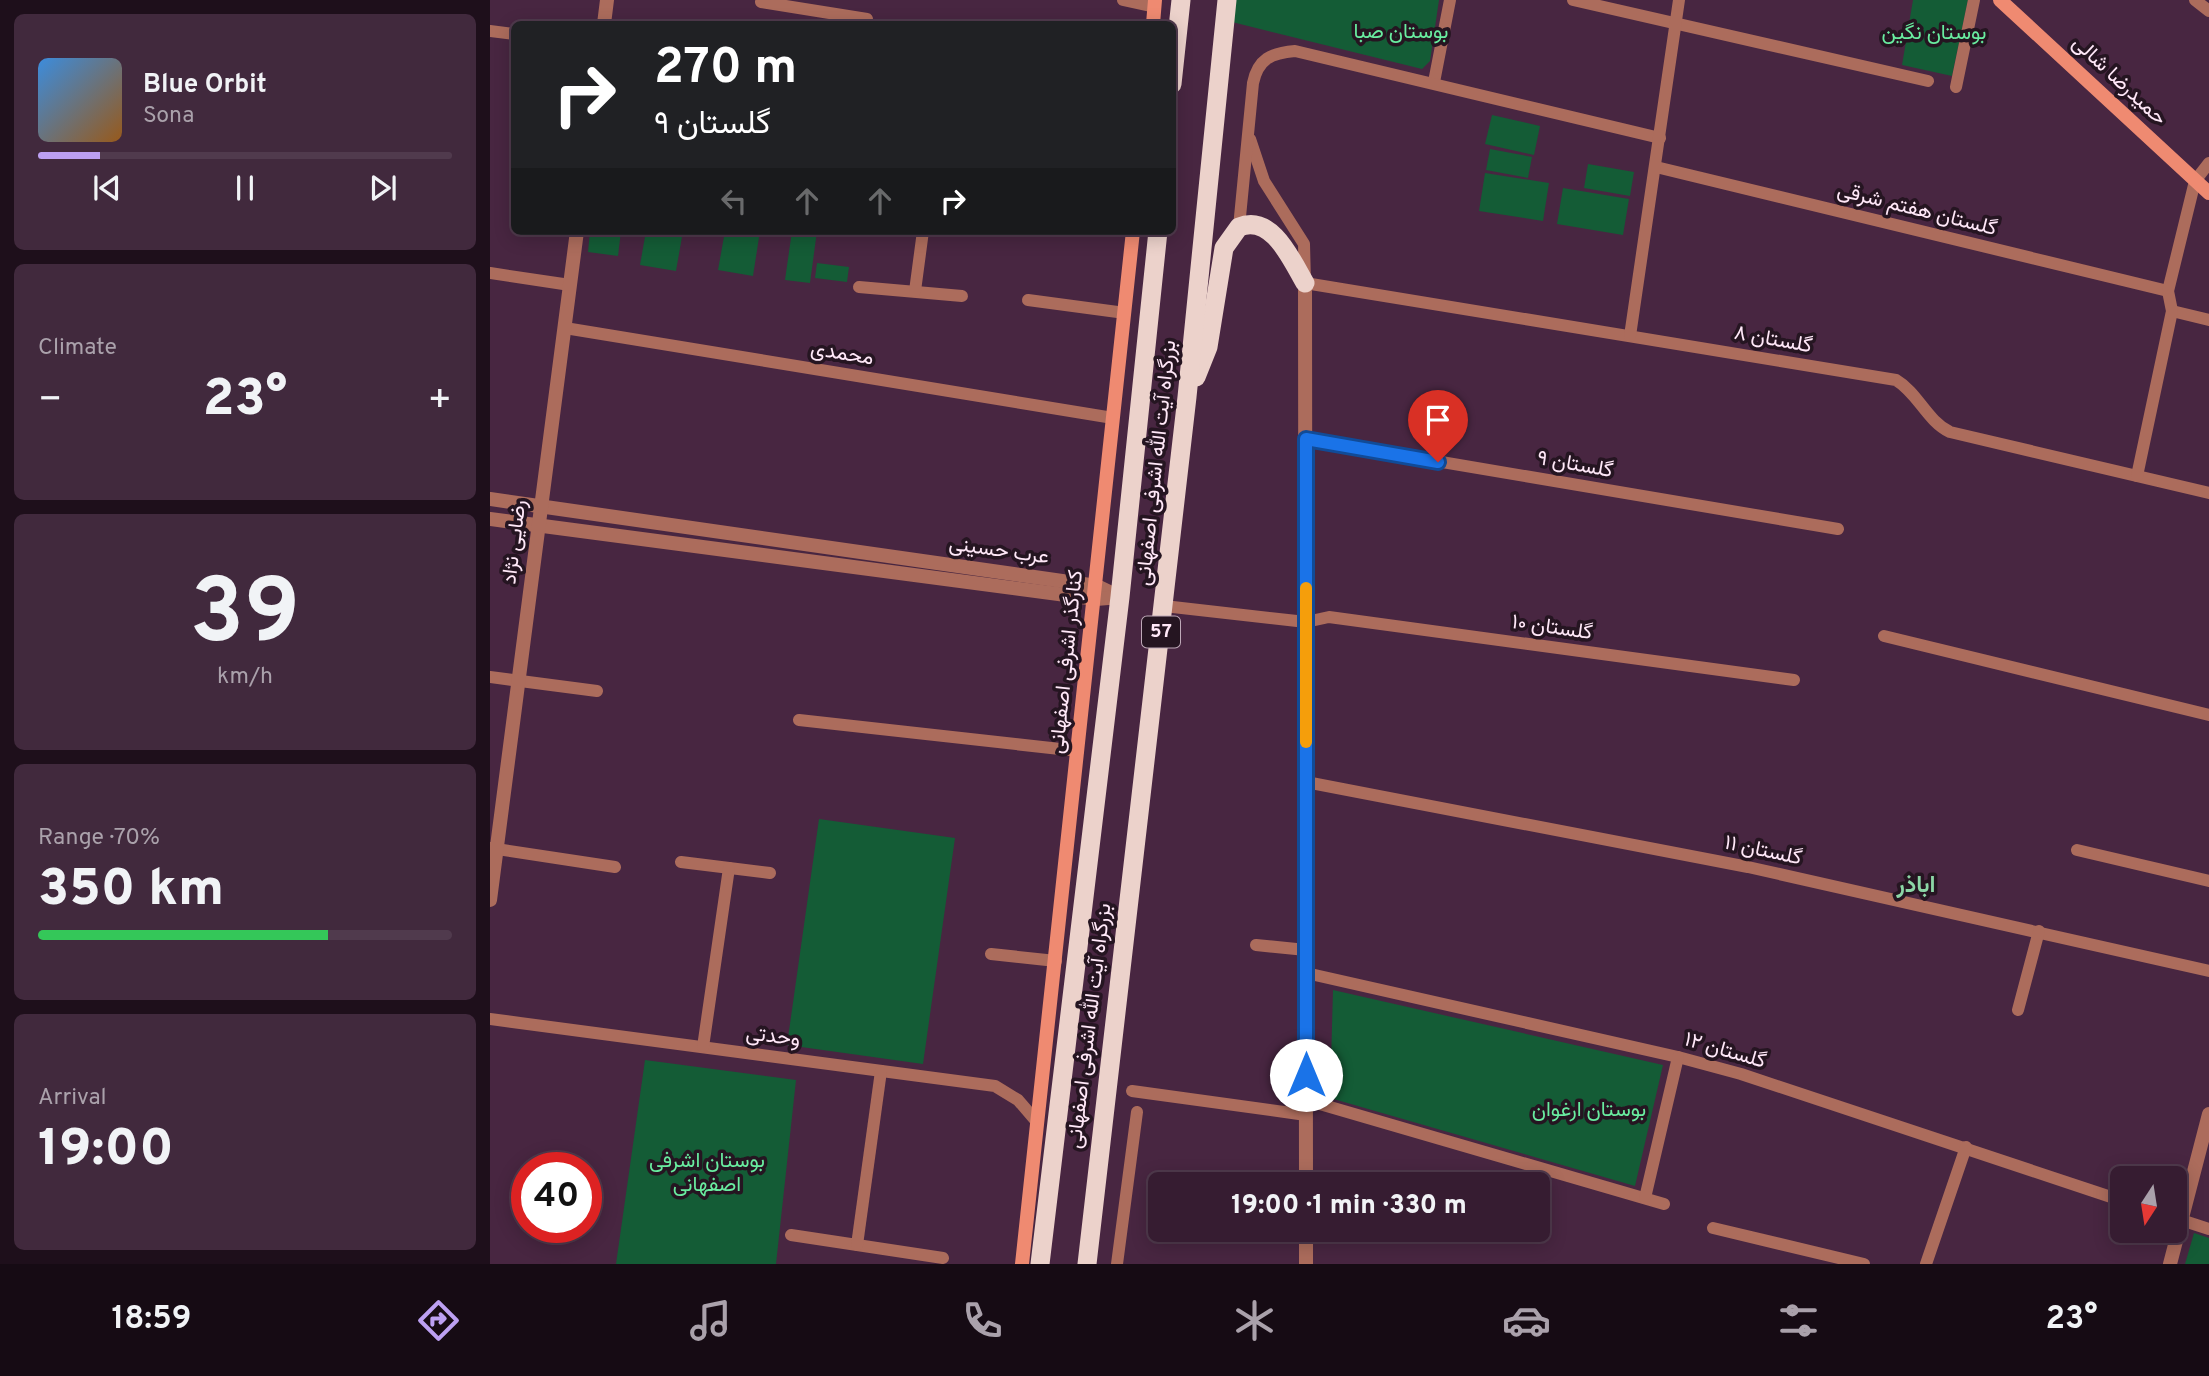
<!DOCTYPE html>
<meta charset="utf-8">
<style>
:root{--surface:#361c31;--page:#41293d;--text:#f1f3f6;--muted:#aaa1ab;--line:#503a4d;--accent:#bca0f2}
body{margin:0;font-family:Overpass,Vazirmatn,sans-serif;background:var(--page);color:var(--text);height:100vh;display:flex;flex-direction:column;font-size:26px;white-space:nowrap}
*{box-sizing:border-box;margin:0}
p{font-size:23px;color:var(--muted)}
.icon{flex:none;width:38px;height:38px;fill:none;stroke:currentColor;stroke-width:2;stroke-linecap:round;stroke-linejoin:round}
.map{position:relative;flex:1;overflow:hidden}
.details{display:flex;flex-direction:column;gap:14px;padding:14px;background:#1e0f1b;width:490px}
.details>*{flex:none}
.banner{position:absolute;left:21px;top:21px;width:665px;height:214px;border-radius:10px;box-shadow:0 4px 18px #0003,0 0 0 2px var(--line);background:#202124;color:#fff;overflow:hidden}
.needle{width:46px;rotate:192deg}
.fabs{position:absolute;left:1620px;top:1166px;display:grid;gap:14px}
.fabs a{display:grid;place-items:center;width:77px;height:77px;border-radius:10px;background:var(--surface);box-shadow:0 4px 18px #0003,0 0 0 2px var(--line);font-size:35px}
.speed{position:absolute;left:21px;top:1152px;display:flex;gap:14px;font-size:35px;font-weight:700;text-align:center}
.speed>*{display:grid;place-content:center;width:91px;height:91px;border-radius:50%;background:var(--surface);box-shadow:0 4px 18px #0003,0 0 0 2px var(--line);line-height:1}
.speed .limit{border:10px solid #d22;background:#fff;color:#111}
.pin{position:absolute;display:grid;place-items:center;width:60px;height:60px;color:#fff;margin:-72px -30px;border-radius:50% 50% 50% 0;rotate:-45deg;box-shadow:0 0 7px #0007}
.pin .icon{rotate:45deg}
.me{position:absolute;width:77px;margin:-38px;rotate:0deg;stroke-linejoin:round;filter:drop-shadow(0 0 5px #0008)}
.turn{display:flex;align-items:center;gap:24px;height:147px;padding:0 28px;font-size:32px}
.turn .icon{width:91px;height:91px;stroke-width:2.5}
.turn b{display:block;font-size:49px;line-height:60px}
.lanes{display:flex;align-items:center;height:66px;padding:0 28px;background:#0003;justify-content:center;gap:35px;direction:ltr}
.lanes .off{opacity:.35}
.big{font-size:52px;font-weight:800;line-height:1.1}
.details .card{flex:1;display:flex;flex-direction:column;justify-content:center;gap:10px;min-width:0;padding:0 24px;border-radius:10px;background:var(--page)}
.details .dial{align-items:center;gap:0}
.dial b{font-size:91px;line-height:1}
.song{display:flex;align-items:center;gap:21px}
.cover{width:84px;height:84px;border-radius:10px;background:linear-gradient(135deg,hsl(210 70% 55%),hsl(30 70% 35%))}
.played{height:7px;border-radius:4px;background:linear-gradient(90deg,var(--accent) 15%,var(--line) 15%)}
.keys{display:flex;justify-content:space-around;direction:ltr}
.heat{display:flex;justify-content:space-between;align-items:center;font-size:38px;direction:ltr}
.charge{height:10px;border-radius:5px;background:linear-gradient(90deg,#34c759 70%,var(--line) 0)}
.trip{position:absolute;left:658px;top:1172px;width:402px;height:70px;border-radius:10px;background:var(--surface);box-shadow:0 4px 18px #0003,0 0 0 2px var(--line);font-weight:800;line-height:70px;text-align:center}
.tabs{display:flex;height:112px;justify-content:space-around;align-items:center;background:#160b14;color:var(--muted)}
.tabs .icon{width:49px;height:49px}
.tabs .on{color:var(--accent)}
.tabs b{font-size:32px;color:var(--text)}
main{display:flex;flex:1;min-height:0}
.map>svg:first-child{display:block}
</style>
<main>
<section class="details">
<div class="card">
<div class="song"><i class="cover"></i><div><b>Blue Orbit</b><p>Sona</p></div></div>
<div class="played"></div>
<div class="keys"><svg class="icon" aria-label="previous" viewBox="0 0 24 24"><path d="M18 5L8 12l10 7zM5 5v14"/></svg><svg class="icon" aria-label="pause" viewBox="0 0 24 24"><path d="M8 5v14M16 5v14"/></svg><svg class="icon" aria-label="next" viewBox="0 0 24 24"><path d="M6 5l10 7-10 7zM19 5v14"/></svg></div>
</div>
<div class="card"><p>Climate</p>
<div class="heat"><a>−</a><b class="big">23°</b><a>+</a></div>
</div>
<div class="card dial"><b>39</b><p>km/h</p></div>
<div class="card"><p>Range · 70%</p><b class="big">350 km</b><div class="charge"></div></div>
<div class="card"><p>Arrival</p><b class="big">19:00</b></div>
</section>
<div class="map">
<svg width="1719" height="1264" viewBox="0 0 1719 1264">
<rect width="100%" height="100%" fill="#482641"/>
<g fill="#145c36">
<polygon points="745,0 949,0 940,61 932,69 742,22"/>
<polygon points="1423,0 1478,0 1462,76 1412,65"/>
<polygon points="1002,115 1050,126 1044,155 995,144"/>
<polygon points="1000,149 1042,157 1038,178 996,170"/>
<polygon points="1098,164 1144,172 1140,196 1094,188"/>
<polygon points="995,173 1059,183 1053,221 989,211"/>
<polygon points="1073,188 1139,199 1133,235 1067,224"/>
<polygon points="100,231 131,231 128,256 98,252"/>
<polygon points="156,231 193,231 186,271 150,265"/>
<polygon points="235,231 270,231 263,276 228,270"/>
<polygon points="302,231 327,231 320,283 295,280"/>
<polygon points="327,263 359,267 357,282 325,278"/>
<polygon points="329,819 465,838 433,1064 297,1045"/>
<polygon points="843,990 1173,1065 1145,1186 840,1098"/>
<polygon points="155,1060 306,1080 286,1264 126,1264"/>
<polygon points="1704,1233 1719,1238 1719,1264 1695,1264"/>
</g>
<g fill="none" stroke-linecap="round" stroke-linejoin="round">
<g stroke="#ac6c5c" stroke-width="12">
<polyline points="633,0 665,7"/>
<polyline points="1083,0 1438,81"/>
<polyline points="1705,0 1719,11"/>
<polyline points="271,2 377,19"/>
<polyline points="0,31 24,34"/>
<polyline points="944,82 960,0"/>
<polyline points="1466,87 1484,0"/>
<path d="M760,139l14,42 40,63 1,39 591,97c22,13 31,41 54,52l259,61"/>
<polyline points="1166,167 1678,291"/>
<path d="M749,227l14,-144c5,-24 18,-30 42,-32l365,87"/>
<polyline points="0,273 80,285"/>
<polyline points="369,287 472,296"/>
<polyline points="425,291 433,231"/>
<polyline points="538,300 635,313"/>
<polyline points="1682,311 1719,320"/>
<polyline points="75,328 623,418"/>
<polyline points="1140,336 1189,0"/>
<polyline points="816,439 1348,529"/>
<polyline points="1647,476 1682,311 1678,291 1705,181 1719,163"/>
<polyline points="674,606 816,622 839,617 1304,680"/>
<polyline points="1394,636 1719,715"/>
<polyline points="0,677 107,691"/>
<polyline points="309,720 588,751"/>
<polyline points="816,782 1258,867 1719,971"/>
<polyline points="0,848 125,867"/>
<polyline points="1587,850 1719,881"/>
<polyline points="191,862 280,873"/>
<polyline points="766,945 816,950"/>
<polyline points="501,954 566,961"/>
<polyline points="816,973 1188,1057 1251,1074 1633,1201"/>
<polyline points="1528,1010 1549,931"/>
<polyline points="0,1019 505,1086 528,1100 547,1122"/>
<polyline points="213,1047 239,868"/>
<polyline points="642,1091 816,1115"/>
<polyline points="816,1100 1174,1204"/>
<polyline points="1155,1198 1188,1057"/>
<polyline points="1685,1218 1719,1229"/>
<polyline points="1223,1228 1374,1264"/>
<polyline points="301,1235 453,1258"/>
<polyline points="367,1245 391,1071"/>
<polyline points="627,1264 647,1112"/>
<polyline points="1436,1264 1476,1147"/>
</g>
<g stroke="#ac6c5c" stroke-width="14">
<polyline points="114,24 117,0"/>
<polyline points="815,283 816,1185"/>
<polyline points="0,499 607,586 630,597"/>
<polyline points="0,519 606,599 630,597"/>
<polyline points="0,900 87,231"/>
<polyline points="816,1230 816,1264"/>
<polyline points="1680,1264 1719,1114"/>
</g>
<g stroke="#ef8a71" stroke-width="14">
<polyline points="1510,0 1719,193"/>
<polyline points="663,24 665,0"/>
<polyline points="532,1264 643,231"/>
</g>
<g stroke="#ecd2cb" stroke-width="19">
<polyline points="682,84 691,0"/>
<path d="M706,377l12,-30 16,-99 15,-21c33,-14 53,34 66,56"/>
<polyline points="550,1264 630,597 668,231"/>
<polyline points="597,1264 697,397 737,0"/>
</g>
</g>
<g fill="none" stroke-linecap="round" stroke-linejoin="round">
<defs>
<polyline id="route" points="816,1075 816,439 948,462"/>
</defs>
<use href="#route" stroke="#114b97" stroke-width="18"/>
<use href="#route" stroke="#1a73e8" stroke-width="12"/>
<polyline stroke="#f59e0b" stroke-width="12" points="816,588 816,742"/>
</g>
<g text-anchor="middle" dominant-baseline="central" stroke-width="7" stroke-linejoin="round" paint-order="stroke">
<rect fill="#251521" stroke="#bea9b8" stroke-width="2" x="652" y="616.5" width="38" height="31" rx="5"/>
<g font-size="19" font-weight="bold" fill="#ffe8f8">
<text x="671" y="632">57</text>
</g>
<g font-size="21" fill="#69eda0" stroke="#251521">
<text x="911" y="32">بوستان صبا</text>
<text x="1444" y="33">بوستان نگین</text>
<text x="1099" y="1110">بوستان ارغوان</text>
<text x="217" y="1161">بوستان اشرفی<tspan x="217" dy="24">اصفهانی</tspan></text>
</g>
<g font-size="21" fill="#ffe8f8" stroke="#251521">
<text transform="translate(1629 81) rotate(43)">حمیدرضا شالی</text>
<text transform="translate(1427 210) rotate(14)">گلستان هفتم شرقی</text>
<text transform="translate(1283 340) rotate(10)">گلستان ٨</text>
<text transform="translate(352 354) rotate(9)">محمدی</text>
<text transform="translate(667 463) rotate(-84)">بزرگراه آیت الله اشرفی اصفهانی</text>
<text transform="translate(1085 465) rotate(10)">گلستان ۹</text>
<text transform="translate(25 542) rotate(-83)">رضایی نژاد</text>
<text transform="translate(509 551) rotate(8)">عرب حسینی</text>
<text transform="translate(1062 628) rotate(8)">گلستان ۱۰</text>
<text transform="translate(577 662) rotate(-84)">کنارگذر اشرفی اصفهانی</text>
<text transform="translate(1273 851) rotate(12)">گلستان ۱۱</text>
<text transform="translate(600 1026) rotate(-83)">بزرگراه آیت الله اشرفی اصفهانی</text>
<text transform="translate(283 1037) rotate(7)">وحدتی</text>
<text transform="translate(1235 1051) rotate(16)">گلستان ۱۲</text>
</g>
<g font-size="23" font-weight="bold" fill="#8cd6a6" stroke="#251521">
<text x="1426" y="886">اباذر</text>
</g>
</g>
</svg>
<div class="fabs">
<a><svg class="needle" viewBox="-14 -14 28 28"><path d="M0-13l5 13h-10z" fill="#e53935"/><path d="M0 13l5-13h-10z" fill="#aaa1ab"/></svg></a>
</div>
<div class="speed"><div class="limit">40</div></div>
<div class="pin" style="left:948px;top:462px;background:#d93025"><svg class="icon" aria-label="arrive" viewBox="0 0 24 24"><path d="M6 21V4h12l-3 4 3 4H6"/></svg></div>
<svg class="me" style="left:816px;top:1075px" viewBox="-20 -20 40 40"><circle r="19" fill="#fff"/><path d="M0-13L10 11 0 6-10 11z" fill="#1a73e8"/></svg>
<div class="trip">19:00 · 1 min · 330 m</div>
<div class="banner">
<div class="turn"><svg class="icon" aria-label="right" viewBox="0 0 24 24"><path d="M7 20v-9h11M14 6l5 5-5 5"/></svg><div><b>270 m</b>گلستان ۹</div></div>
<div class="lanes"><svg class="icon off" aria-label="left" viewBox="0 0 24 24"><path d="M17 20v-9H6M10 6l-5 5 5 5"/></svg><svg class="icon off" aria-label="ahead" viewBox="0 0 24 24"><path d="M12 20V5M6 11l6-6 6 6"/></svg><svg class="icon off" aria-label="ahead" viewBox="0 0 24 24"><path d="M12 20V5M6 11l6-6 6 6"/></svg><svg class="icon" aria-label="right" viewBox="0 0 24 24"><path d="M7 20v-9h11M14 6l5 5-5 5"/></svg></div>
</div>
</div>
</main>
<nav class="tabs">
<b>18:59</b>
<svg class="icon on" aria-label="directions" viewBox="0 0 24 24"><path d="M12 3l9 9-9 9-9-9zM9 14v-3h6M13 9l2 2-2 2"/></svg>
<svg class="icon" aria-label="music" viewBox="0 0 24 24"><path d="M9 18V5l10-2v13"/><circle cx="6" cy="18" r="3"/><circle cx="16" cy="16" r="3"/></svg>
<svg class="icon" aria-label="phone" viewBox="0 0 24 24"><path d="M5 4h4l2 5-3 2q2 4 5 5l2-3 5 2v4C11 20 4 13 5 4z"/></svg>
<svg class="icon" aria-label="climate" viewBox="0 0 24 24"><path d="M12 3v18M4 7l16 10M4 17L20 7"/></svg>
<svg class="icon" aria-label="car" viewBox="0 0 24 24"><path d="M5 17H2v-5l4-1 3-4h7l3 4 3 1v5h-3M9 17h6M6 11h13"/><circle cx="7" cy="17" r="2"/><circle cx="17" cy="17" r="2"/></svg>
<svg class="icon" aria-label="filters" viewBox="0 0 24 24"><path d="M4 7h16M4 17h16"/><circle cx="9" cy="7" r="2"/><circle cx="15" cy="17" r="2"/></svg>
<b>23°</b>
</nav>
